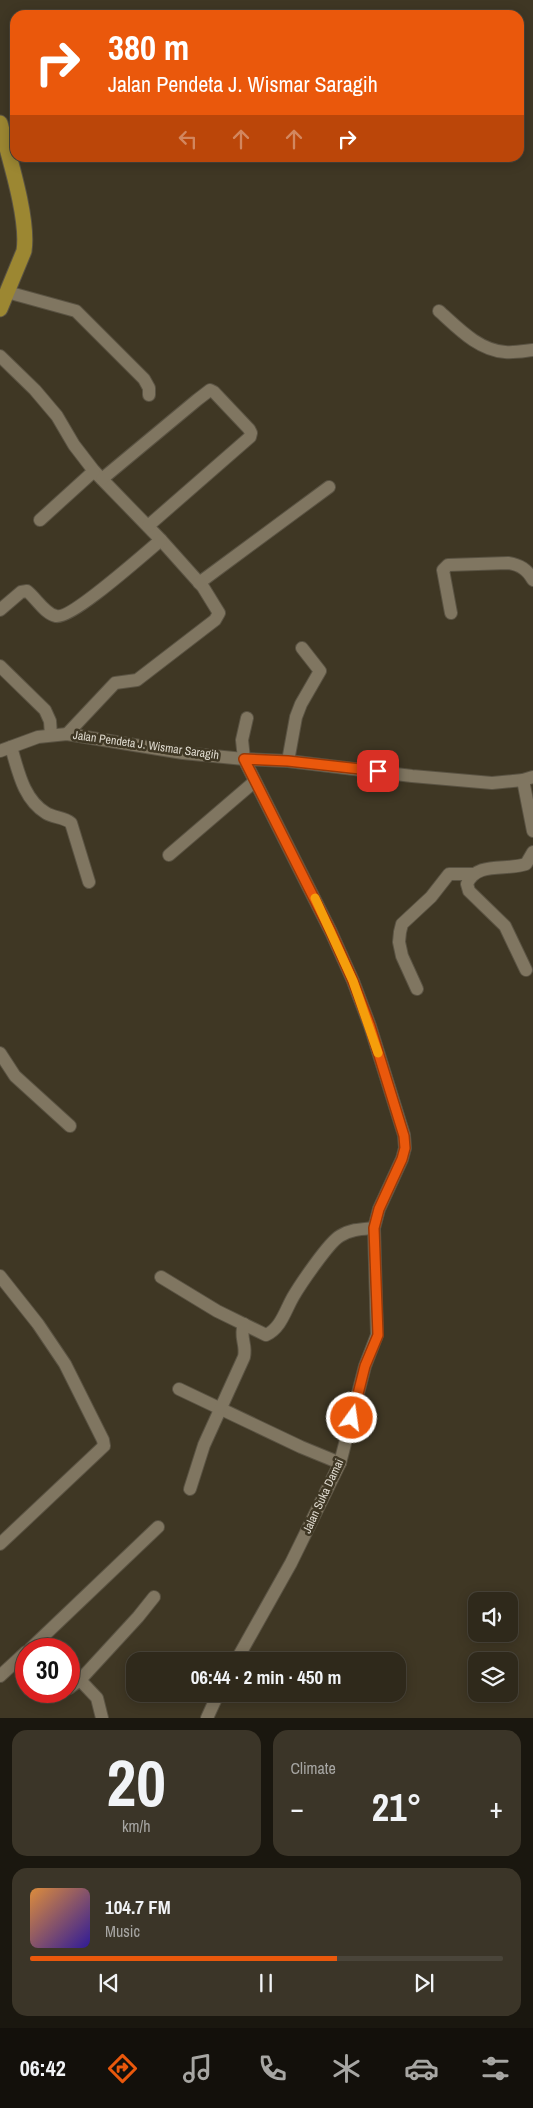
<!DOCTYPE html>
<meta charset="utf-8">
<style>
:root{--surface:#2f291b;--page:#3b3528;--text:#f1f3f6;--muted:#a7a6a3;--line:#4a453a;--accent:#ea580c}
body{margin:0;font-family:"Archivo Narrow",sans-serif;background:var(--page);color:var(--text);height:100vh;display:flex;flex-direction:column;font-size:19px;white-space:nowrap}
*{box-sizing:border-box;margin:0}
p{font-size:16px;color:var(--muted)}
.icon{flex:none;width:28px;height:28px;fill:none;stroke:currentColor;stroke-width:2;stroke-linecap:round;stroke-linejoin:round}
.map{position:relative;height:1718px;overflow:hidden}
.details{display:flex;flex-direction:column;gap:12px;padding:12px;background:#1a170f;flex:1}
.details>*{flex:none}
.guide{position:absolute;left:10px;top:10px;width:514px;height:152px;border-radius:15px;box-shadow:0 2px 12px #0003,0 0 0 1px var(--line);background:#ea580c;color:#fff;overflow:hidden}
.controls{position:absolute;left:468px;top:1592px;display:grid;gap:10px}
.controls a{display:grid;place-items:center;width:50px;height:50px;border-radius:10px;background:var(--surface);box-shadow:0 2px 12px #0003,0 0 0 1px var(--line);font-size:25px}
.speed{position:absolute;left:15px;top:1638px;display:flex;gap:10px;font-size:25px;font-weight:700;text-align:center}
.speed>*{display:grid;place-content:center;width:65px;height:65px;border-radius:50%;background:var(--surface);box-shadow:0 2px 12px #0003,0 0 0 1px var(--line);line-height:1}
.speed .limit{border:8px solid #d22;background:#fff;color:#111}
.pin{position:absolute;display:grid;place-items:center;width:42px;height:42px;color:#fff;margin:-21px;border-radius:10px;box-shadow:0 2px 8px #0006}
.me{position:absolute;width:55px;margin:-28px;rotate:14deg;stroke-linejoin:round;filter:drop-shadow(0 0 4px #0008)}
.turn{display:flex;align-items:center;gap:18px;height:105px;padding:0 15px;font-size:22px}
.turn .icon{width:65px;height:65px;stroke-width:2.5}
.turn b{display:block;font-size:35px;line-height:42px}
.lanes{display:flex;align-items:center;height:48px;padding:0 15px;background:#0003;justify-content:center;gap:25px;direction:ltr}
.lanes .off{opacity:.35}
.big{font-size:38px;font-weight:800;line-height:1.1}
.details .tile{flex:1;display:flex;flex-direction:column;justify-content:center;gap:8px;min-width:0;padding:0 18px;border-radius:15px;background:var(--page)}
.details .dial{align-items:center;gap:0}
.dial b{font-size:65px;line-height:1}
.song{display:flex;align-items:center;gap:15px}
.cover{width:60px;height:60px;border-radius:8px;background:linear-gradient(135deg,hsl(30 70% 55%),hsl(250 70% 35%))}
.played{height:5px;border-radius:2px;background:linear-gradient(90deg,var(--accent) 65%,var(--line) 65%)}
.keys{display:flex;justify-content:space-around;direction:ltr}
.heat{display:flex;justify-content:space-between;align-items:center;font-size:28px;direction:ltr}
.details .tiles{flex:1;display:grid;gap:12px;grid-template-columns:1fr 1fr}
.tile:last-child{grid-column:span 2}
.trip{position:absolute;left:126px;top:1652px;width:280px;height:50px;border-radius:15px;background:var(--surface);box-shadow:0 2px 12px #0003,0 0 0 1px var(--line);font-weight:800;line-height:50px;text-align:center}
.dock{display:flex;height:80px;justify-content:space-around;align-items:center;background:#13100b;color:var(--muted)}
.dock .icon{width:35px;height:35px}
.dock .on{color:var(--accent)}
.dock b{font-size:22px;color:var(--text)}
.map>svg:first-child{display:block}
</style>
<div class="map">
<svg width="533" height="1718" viewBox="0 0 533 1718">
<rect width="100%" height="100%" fill="#3f3724"/>
<g fill="none" stroke-linecap="round" stroke-linejoin="round">
<defs>
<g id="minor">
<polyline points="7,292 76,311 144,379 149,388 149,395"/>
<path d="M439,311c19,17 39,39 66,41 9,1 19,-1 28,-2"/>
<polyline points="0,356 35,390 57,416 74,445 94,471 161,540 203,587 219,613 215,620 137,680 115,683 67,734"/>
<polyline points="102,479 197,400 210,390 214,392 249,429 251,433 250,437 148,526"/>
<polyline points="40,520 94,471"/>
<polyline points="199,583 329,487"/>
<path d="M0,610l21,-18 6,-1c9,7 18,23 29,25 15,4 89,-63 105,-76"/>
<path d="M451,613l-8,-43 5,-5 60,-2c12,2 19,6 25,17"/>
<polyline points="0,666 45,710 50,721 51,735"/>
<path d="M11,747c7,23 12,52 35,66 8,5 18,4 25,10l18,59"/>
<polyline points="0,751 38,737 67,734 183,753 244,759 288,761 412,776 492,783 523,780 533,777"/>
<polyline points="288,761 296,717 301,704 320,671 302,648"/>
<polyline points="523,780 533,831"/>
<polyline points="169,855 254,782"/>
<path d="M526,970l-21,-44 -36,-35 -2,-7c9,-23 40,-13 59,-20l7,-12"/>
<polyline points="417,989 402,956 399,942 400,932 402,924 431,897 449,874 474,874"/>
<polyline points="0,1053 15,1076 70,1126"/>
<polyline points="0,1276 38,1324 65,1364 103,1440 104,1446 0,1544"/>
<path d="M161,1277l56,34 49,24c15,-7 19,-24 27,-38 7,-12 36,-55 47,-61 11,-7 23,-7 34,-8"/>
<polyline points="179,1389 301,1447 340,1463"/>
<path d="M190,1489l14,-44 40,-88c3,-13 -5,-19 0,-33"/>
<polyline points="30,1649 158,1527"/>
<polyline points="236,1661 291,1563 340,1463 365,1366 377,1335 374,1228 379,1209 402,1159 405,1148 404,1135 370,1026 353,981 331,932 244,759 242,740 247,718"/>
<polyline points="0,1676 26,1652"/>
<polyline points="80,1680 97,1698 102,1718"/>
<polyline points="69,1688 80,1680 138,1617 154,1597"/>
<polyline points="207,1718 218,1694"/>
</g>
<path id="major" d="M0,123c9,34 29,96 24,128l-24,58"/>
</defs>
<use href="#minor" stroke="#5a5343" stroke-width="14"/>
<use href="#major" stroke="#5a5343" stroke-width="17"/>
<use href="#minor" stroke="#807661" stroke-width="12"/>
<use href="#major" stroke="#9c8732" stroke-width="15"/>
</g>
<g fill="none" stroke-linecap="round" stroke-linejoin="round">
<defs>
<polyline id="route" points="352,1418 365,1366 378,1335 374,1228 379,1209 402,1159 405,1148 404,1136 370,1026 353,981 331,932 244,759 288,761 378,771"/>
</defs>
<use href="#route" stroke="#983908" stroke-width="12"/>
<use href="#route" stroke="#ea580c" stroke-width="9"/>
<polyline stroke="#f59e0b" stroke-width="9" points="315,898 353,981 378,1053"/>
</g>
<g text-anchor="middle" dominant-baseline="central" stroke-width="5" stroke-linejoin="round" paint-order="stroke">
<g font-size="12" fill="#dfdacf" stroke="#3f3724">
<text transform="translate(146 745) rotate(8)">Jalan Pendeta J. Wismar Saragih</text>
<text transform="translate(323 1496) rotate(-65)">Jalan Suka Damai</text>
</g>
</g>
</svg>
<div class="controls">
<a><svg class="icon" aria-label="sound" viewBox="0 0 24 24"><path d="M4 9h4l5-4v14l-5-4H4zM17 9q2 3 0 6"/></svg></a>
<a><svg class="icon" aria-label="layers" viewBox="0 0 24 24"><path d="M12 4l9 5-9 5-9-5zM3 14l9 5 9-5"/></svg></a>
</div>
<div class="speed"><div class="limit">30</div></div>
<div class="pin" style="left:378px;top:771px;background:#d93025"><svg class="icon" aria-label="arrive" viewBox="0 0 24 24"><path d="M6 21V4h12l-3 4 3 4H6"/></svg></div>
<svg class="me" style="left:352px;top:1418px" viewBox="-20 -20 40 40"><circle r="17" fill="#ea580c" stroke="#fff" stroke-width="3"/><path d="M0-11L8 9 0 5-8 9z" fill="#fff"/></svg>
<div class="trip">06:44 · 2 min · 450 m</div>
<div class="guide">
<div class="turn"><svg class="icon" aria-label="right" viewBox="0 0 24 24"><path d="M7 20v-9h11M14 6l5 5-5 5"/></svg><div><b>380 m</b>Jalan Pendeta J. Wismar Saragih</div></div>
<div class="lanes"><svg class="icon off" aria-label="left" viewBox="0 0 24 24"><path d="M17 20v-9H6M10 6l-5 5 5 5"/></svg><svg class="icon off" aria-label="ahead" viewBox="0 0 24 24"><path d="M12 20V5M6 11l6-6 6 6"/></svg><svg class="icon off" aria-label="ahead" viewBox="0 0 24 24"><path d="M12 20V5M6 11l6-6 6 6"/></svg><svg class="icon" aria-label="right" viewBox="0 0 24 24"><path d="M7 20v-9h11M14 6l5 5-5 5"/></svg></div>
</div>
</div>
<section class="details">
<div class="tiles">
<div class="tile dial"><b>20</b><p>km/h</p></div>
<div class="tile"><p>Climate</p>
<div class="heat"><a>−</a><b class="big">21°</b><a>+</a></div>
</div>
<div class="tile">
<div class="song"><i class="cover"></i><div><b>104.7 FM</b><p>Music</p></div></div>
<div class="played"></div>
<div class="keys"><svg class="icon" aria-label="previous" viewBox="0 0 24 24"><path d="M18 5L8 12l10 7zM5 5v14"/></svg><svg class="icon" aria-label="pause" viewBox="0 0 24 24"><path d="M8 5v14M16 5v14"/></svg><svg class="icon" aria-label="next" viewBox="0 0 24 24"><path d="M6 5l10 7-10 7zM19 5v14"/></svg></div>
</div>
</div>
</section>
<nav class="dock">
<b>06:42</b>
<svg class="icon on" aria-label="directions" viewBox="0 0 24 24"><path d="M12 3l9 9-9 9-9-9zM9 14v-3h6M13 9l2 2-2 2"/></svg>
<svg class="icon" aria-label="music" viewBox="0 0 24 24"><path d="M9 18V5l10-2v13"/><circle cx="6" cy="18" r="3"/><circle cx="16" cy="16" r="3"/></svg>
<svg class="icon" aria-label="phone" viewBox="0 0 24 24"><path d="M5 4h4l2 5-3 2q2 4 5 5l2-3 5 2v4C11 20 4 13 5 4z"/></svg>
<svg class="icon" aria-label="climate" viewBox="0 0 24 24"><path d="M12 3v18M4 7l16 10M4 17L20 7"/></svg>
<svg class="icon" aria-label="car" viewBox="0 0 24 24"><path d="M5 17H2v-5l4-1 3-4h7l3 4 3 1v5h-3M9 17h6M6 11h13"/><circle cx="7" cy="17" r="2"/><circle cx="17" cy="17" r="2"/></svg>
<svg class="icon" aria-label="filters" viewBox="0 0 24 24"><path d="M4 7h16M4 17h16"/><circle cx="9" cy="7" r="2"/><circle cx="15" cy="17" r="2"/></svg>
</nav>
